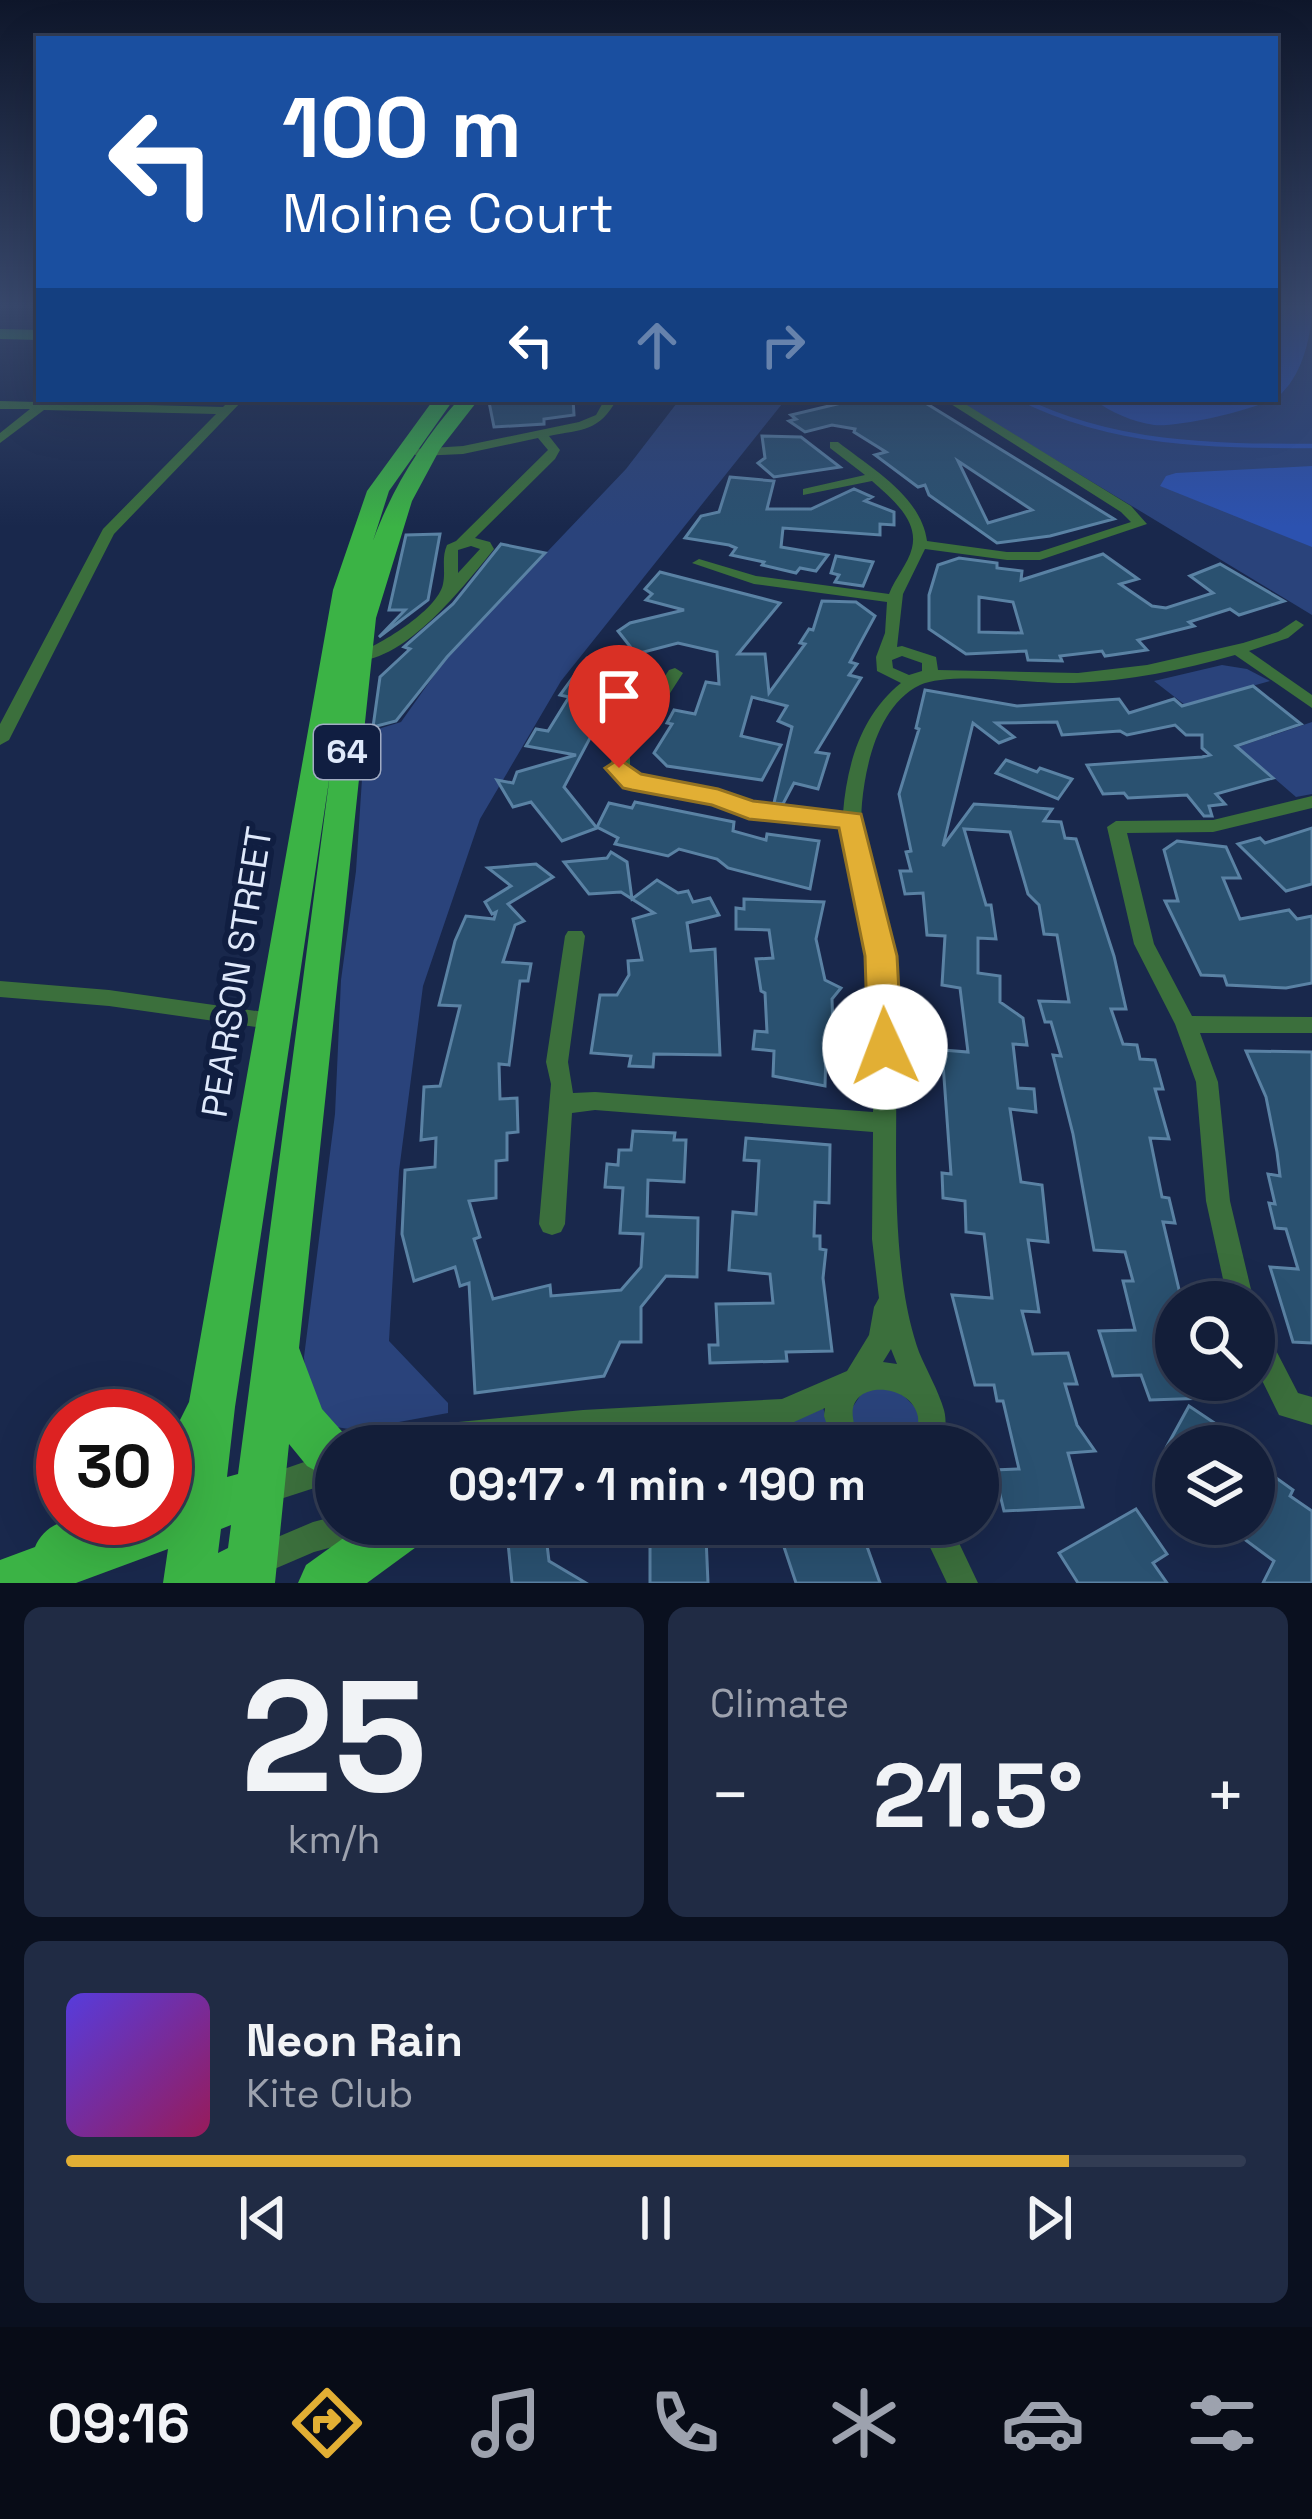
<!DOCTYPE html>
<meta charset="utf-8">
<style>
:root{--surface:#131e39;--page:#202b44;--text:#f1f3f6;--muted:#9da2ae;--line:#323c53;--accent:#e2af34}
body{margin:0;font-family:"Space Grotesk",sans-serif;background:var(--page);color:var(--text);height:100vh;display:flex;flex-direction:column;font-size:45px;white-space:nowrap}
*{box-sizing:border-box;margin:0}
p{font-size:39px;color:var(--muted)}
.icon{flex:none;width:66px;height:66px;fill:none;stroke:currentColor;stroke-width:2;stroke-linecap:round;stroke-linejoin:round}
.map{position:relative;height:1583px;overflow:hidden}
.details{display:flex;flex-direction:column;gap:24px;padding:24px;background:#0a101f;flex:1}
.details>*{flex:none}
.guide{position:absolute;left:36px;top:36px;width:1242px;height:366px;border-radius:0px;box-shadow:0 12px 48px #0002,0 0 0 3px var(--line);background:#1a4fa0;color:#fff;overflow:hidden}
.controls{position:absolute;left:1155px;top:1281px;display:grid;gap:24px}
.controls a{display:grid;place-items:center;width:120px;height:120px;border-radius:50%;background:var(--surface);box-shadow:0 12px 48px #0002,0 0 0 3px var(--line);font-size:60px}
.speed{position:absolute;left:36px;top:1389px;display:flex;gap:24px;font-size:60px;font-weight:700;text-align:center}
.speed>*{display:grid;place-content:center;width:156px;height:156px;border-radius:50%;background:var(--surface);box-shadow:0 12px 48px #0002,0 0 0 3px var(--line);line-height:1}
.speed .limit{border:18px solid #d22;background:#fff;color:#111}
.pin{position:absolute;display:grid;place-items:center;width:102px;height:102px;color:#fff;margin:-123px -51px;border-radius:50% 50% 50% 0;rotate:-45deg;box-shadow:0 0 12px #0007}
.pin .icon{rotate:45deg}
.me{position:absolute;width:132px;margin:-66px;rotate:358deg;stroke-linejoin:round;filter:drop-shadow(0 0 9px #0008)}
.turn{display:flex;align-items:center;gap:42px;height:252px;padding:0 48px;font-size:54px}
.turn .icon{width:156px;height:156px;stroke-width:2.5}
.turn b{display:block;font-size:84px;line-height:102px}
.lanes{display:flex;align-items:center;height:114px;padding:0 48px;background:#0003;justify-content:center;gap:60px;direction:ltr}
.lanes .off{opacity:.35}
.big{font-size:90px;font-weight:600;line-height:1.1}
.details .widget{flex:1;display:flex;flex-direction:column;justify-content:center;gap:18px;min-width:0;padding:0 42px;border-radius:18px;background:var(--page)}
.details .dial{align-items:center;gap:0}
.dial b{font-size:156px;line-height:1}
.song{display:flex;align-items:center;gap:36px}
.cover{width:144px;height:144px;border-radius:18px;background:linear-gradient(135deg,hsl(250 70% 55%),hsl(330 70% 35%))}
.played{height:12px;border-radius:6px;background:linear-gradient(90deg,var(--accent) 85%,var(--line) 85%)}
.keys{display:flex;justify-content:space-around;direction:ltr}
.heat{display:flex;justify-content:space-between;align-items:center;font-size:66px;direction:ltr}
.details .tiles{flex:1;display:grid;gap:24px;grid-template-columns:1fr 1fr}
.widget:last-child{grid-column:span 2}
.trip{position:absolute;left:315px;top:1425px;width:684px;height:120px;border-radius:60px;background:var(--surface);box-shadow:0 12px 48px #0002,0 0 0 3px var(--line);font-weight:600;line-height:120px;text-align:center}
.tab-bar{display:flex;height:192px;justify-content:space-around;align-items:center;background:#080c17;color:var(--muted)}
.tab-bar .icon{width:84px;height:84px}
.tab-bar .current{color:var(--accent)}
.tab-bar b{font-size:54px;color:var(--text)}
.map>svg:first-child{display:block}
</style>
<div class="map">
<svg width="1312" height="1583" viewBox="0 0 1312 1583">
<rect width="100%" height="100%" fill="#19284c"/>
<g fill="#2a437b">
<polygon points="1275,306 1312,306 1312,615 955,399 1275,399"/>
<polygon points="680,399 786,399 561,681 480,819 423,986 399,1171 389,1341 448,1403 448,1413 355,1430 330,1426 306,1383 304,1357 335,1114 341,980 356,871 365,733 401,722 447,657 626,469"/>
<polygon points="1222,665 1247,669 1270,681 1185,705 1154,681"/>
<polygon points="1312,722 1312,794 1296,797 1238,747"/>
<polygon points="895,1387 919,1411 920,1433 912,1446 868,1446 852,1420 852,1408 864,1390"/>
<polygon points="822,1405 831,1431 826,1446 499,1446"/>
</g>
<g fill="#2c52b0">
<path d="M1275,306h37c0,28 -9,66 -30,87 -14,15 -107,35 -128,32 -21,-3 -44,-13 -61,-26h182z"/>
<polygon points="1312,466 1312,547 1160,486 1166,476 1176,473"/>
</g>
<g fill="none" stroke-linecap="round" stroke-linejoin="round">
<path stroke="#2c52b0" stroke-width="4.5" d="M1021,399c93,46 189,47 291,47"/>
</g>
<g fill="#2a5170" stroke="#5a82a4" stroke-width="3" fill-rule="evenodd">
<polygon points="494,399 573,399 574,415 544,419 544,424 494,427 489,402"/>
<path d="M858,399h61l195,120 -64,17 -53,7 -68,-48 -4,-10 -7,2 -43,-32 11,-3 -32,-20 1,-3 -23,-4 -27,7 -16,-11 7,-2 -5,-4zM958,461l74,49 -44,13z"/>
<polygon points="762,436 801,437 840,467 774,477 758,463 765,458"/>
<polygon points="730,477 774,481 767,509 811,509 854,489 872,497 865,501 894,512 894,525 880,524 880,535 783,528 781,547 828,555 816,571 800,568 796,573 762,565 764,562 731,555 736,548 729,545 685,538 701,516 719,512"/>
<polygon points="440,534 428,600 379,637 405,610 389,610 406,535"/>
<polygon points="501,544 545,553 447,657 396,721 373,727 380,677 410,649 404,647 453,604"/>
<path d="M1103,554l35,25 -18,5 32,22 14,2 47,-15 -23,-17 30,-12 64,37 -45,14 -9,-6 -41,13 5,4 -56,14 9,10 -42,6 -3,-5 -42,5 2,5 -34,-1 -2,-9 -60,3 -37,-25v-34l9,-30 21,-7 38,5v5l25,3 -1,9zM979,597l34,5 9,31 -43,-1z"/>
<polygon points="836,556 873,562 863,586 835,582 839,575 831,573"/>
<polygon points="660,572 780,603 738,654 765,654 769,693 805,644 800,643 809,629 813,630 822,601 856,602 875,616 850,662 857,664 849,675 861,678 816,752 829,754 818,789 794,783 783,804 774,803 792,727 778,721 787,706 752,697 741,736 781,745 762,780 667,766 654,753 672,724 667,723 674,710 695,714 706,682 719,684 717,652 678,643 636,654 618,631 630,623 684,610 646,600 652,594 645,589"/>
<polygon points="605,652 638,658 621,682 630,684 590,738 564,787 597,828 562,841 531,802 513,807 497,780 513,783 517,772 576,755 526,746 536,729 548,731 569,697 560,695 587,658"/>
<polygon points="1253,686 1301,724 1236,746 1273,778 1216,794 1225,804 1209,806 1212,816 1204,816 1187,795 1128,798 1124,793 1103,794 1087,765 1202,757 1210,755 1202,748 1202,735 1186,735 1175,725 1127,735 1120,731 1062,735 1057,722 996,723 1014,737 999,743 973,723 943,846 974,804 1052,809 1044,821 1061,822 1065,838 1076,839 1114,956 1126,1009 1111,1009 1123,1044 1137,1045 1140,1059 1155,1060 1163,1089 1155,1089 1169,1139 1150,1138 1162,1197 1169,1198 1175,1223 1163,1222 1182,1302 1176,1302 1176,1380 1200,1380 1207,1398 1150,1400 1141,1375 1113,1376 1099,1331 1135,1330 1123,1281 1133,1281 1125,1252 1094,1250 1073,1134 1053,1055 1061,1056 1051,1022 1045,1022 1039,1001 1069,1002 1057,935 1044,934 1039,905 1028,894 1010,832 964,829 986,905 991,905 996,939 978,938 978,973 1000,976 1000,1002 1023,1018 1027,1045 1013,1044 1018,1088 1034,1089 1036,1112 1010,1109 1021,1182 1042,1185 1048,1242 1028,1240 1039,1312 1022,1311 1033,1354 1068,1353 1077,1384 1065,1384 1077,1425 1095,1451 1068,1453 1083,1507 1004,1511 994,1470 1019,1469 1003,1401 997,1401 994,1385 975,1385 952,1295 992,1298 984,1234 966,1232 965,1201 943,1198 942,1173 951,1174 942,1050 968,1052 960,988 942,985 945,936 927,935 923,893 905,894 900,871 911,871 906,852 911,851 899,794 919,729 916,728 925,690 1017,706 1119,699 1129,713 1174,699 1182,706"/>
<polygon points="1006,760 1037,772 1040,768 1072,779 1058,799 996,773"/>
<polygon points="635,802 734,822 733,831 766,840 767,834 819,841 810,889 728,868 717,859 679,849 668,856 615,844 618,838 597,827 609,803 632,808"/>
<polygon points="1312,828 1312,884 1286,891 1238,844 1260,838 1265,843"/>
<polygon points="1177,841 1226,847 1240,878 1223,878 1240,919 1289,910 1297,919 1312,916 1312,983 1286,988 1227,985 1224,976 1201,975 1165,901 1178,901 1164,850"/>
<polygon points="611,852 627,862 632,899 657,880 678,893 688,891 693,902 710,898 719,915 687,923 691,951 715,949 720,1055 654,1054 653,1067 629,1066 631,1056 591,1053 600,995 617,995 629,975 628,961 642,960 633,919 654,913 621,892 589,894 564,862 607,858"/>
<polygon points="536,864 553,877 508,904 524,921 515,925 503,962 531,964 528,981 520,981 509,1065 499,1064 500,1099 517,1098 518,1132 507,1133 507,1160 496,1161 496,1198 469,1201 480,1237 474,1239 493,1299 550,1285 551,1296 621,1290 641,1267 643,1234 620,1233 623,1188 605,1187 607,1164 618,1165 619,1150 631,1150 633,1131 675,1133 674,1140 686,1140 684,1182 648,1180 647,1216 698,1218 697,1277 666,1276 641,1307 641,1342 620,1342 604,1376 475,1393 469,1283 460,1286 455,1267 414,1281 402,1234 405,1170 435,1167 436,1138 421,1140 424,1087 440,1086 460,1006 439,1005 455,941 466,916 494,919 496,912 492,914 485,902 511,886 488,868"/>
<polygon points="744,899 824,902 816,939 825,980 841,988 832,999 834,1053 826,1052 825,1086 773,1076 774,1051 753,1049 755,1031 767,1032 765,993 761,991 756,959 773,958 769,930 736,929 736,908 744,909"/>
<polygon points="1246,1051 1312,1052 1312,1343 1293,1342 1270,1267 1298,1269 1286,1229 1275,1228 1269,1203 1275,1204 1268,1174 1280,1176 1277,1152 1266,1097"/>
<polygon points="746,1138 830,1145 829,1203 815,1202 814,1236 820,1236 820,1249 826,1250 823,1278 832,1351 786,1352 787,1361 710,1363 709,1345 718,1345 716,1304 773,1303 770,1274 729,1270 733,1212 756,1214 759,1161 744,1160"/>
<polygon points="1189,1406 1249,1446 1167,1446"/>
<polygon points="1254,1462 1293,1490 1290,1496 1312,1511 1312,1583 1263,1583 1274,1561 1224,1524 1254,1524"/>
<polygon points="1136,1509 1167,1554 1153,1563 1167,1583 1078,1583 1059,1553"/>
<polygon points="794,1524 859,1524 880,1583 796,1583 778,1529"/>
<polygon points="546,1536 549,1561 586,1583 512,1583 508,1543"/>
<polygon points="706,1537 708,1583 650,1583 650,1538"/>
</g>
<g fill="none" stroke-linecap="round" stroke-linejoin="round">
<g fill="#3b6f3c" fill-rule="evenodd">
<polygon points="231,399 244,399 114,534 9,740 0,745 0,724 103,529 216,414 44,410 0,443 0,433 30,409 0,409 0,401 223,407"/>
<path d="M605,399h12c-18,33 -34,30 -68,37l11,14 -5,9 -80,79 15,4 4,7c-30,37 -90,115 -142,112l-2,-3 2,-3c26,-8 86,-45 91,-71 3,-14 -2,-25 4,-39l9,-4 92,-91 -10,-12 -75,16 -44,2 -4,-1v-6l48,-3 116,-24 17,-7zM471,546l9,3 -22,24v-23z"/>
<path d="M943,399h14l174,107 16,18 -107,36h-33l-82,-11 -22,45 -6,53 5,-1 34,11 2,13 140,3 69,-8 96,-22 35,-11 18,-12 8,5 -16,13 -39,13 63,44v13l-77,-53c-53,15 -107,26 -161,28 -39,1 -124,-12 -154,2 -41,20 -54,77 -58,118 -5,56 24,105 30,160 11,109 -4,218 12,327 3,20 8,43 15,62 8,19 19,38 25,58 3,11 1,25 0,36h-28c0,-9 3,-20 2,-29 -6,-35 -71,-38 -65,1 1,9 6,20 9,28h-28l-10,-30 1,-8 -42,19 -200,11 -81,8h-103l4,-10 45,-13 135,-13 199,-11 65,-28 22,-36 5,-28 5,-9 -7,-59 1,-107 -278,-22 -23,3 -7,111 -4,8 -9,3 -9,-3 -4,-8 12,-140 -5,-22 19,-126 3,-5h14l3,5 -17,126 5,31 22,-1 278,20c2,-55 6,-113 -5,-168 -7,-40 -24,-78 -25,-119l-78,-6 -148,-39 -7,-12 2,-13 57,-85 6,-2 8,5 -53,82v17l135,35 78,6c4,-49 18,-98 58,-130l-24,-12 -1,-14 9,-24 2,-31 -133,-18 -62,-21 7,-4 57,17 133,18c6,-16 19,-30 23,-46 7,-28 -21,-50 -40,-67l-69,14v-6l62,-14 -35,-27v-6h8c33,26 83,54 89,99l80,11h32l92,-30 -10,-10zM902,656l20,7v8l-13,4 -16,-7 -1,-8zM891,1349l6,15 -14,-2z"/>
<polygon points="1312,796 1312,808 1213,832 1127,833 1154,944 1192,1016 1312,1017 1312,1033 1200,1033 1218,1082 1230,1201 1254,1302 1228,1302 1206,1201 1196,1082 1175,1024 1134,944 1107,827 1116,821 1213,820"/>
<polygon points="0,981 109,990 278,1014 286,1016 289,1022 286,1028 278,1030 109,1006 0,997"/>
<polygon points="1254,1323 1264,1327 1298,1393 1312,1397 1312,1425 1279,1415 1254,1364"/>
<polygon points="336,1451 336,1481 265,1504 255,1499 250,1489 255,1479"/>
<polygon points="336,1516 336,1524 381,1524 377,1535 314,1552 258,1576 247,1572 243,1561 247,1550 313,1522"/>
<polygon points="919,1524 950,1524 978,1583 947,1583"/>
</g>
<polygon fill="#3d9642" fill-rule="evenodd" points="0,329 39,330 39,340 0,339"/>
<g fill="#3bb345" fill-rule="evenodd">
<path d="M434,399h20l-65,92 -16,50c19,-53 49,-100 86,-142h20l-39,50 -28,52 -36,117 -77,730 23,61 33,37h-19v36l-29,-16 -18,-22 -14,139h-112l5,-34 -92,34h-76v-23l35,-13c18,-44 88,-29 130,-29v-18l11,-4 1,-11 -12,5v-54l12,-10 12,-24 144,-812 34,-99zM330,774l-92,700 -11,3 8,-70zM231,1525l-3,23 -10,5 3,-24z"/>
<polygon points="363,1524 430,1524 423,1542 367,1583 298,1583 306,1565"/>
</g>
</g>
<linearGradient id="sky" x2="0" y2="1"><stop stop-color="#0e162a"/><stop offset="0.58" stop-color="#38486c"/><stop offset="1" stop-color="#38486c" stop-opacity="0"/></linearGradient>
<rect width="1312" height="527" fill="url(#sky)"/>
<polygon fill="#e2af34" stroke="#937222" stroke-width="3" points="619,759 641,774 718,789 753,801 861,814 897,956 902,1047 897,1056 885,1060 873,1056 868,1047 865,956 839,828 749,819 712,805 632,790 623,788 605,768"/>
<g text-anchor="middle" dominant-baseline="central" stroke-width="12" stroke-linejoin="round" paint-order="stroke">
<rect fill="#101e41" stroke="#a1acc3" stroke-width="3" x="314" y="725" width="66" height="54" rx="9"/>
<g font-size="33" font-weight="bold" fill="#dfe9fb">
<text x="347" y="752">64</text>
</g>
<g font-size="36" fill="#dfe9fb" stroke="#101e41">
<text transform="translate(237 972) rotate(-81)">PEARSON STREET</text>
</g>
</g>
</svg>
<div class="controls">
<a><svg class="icon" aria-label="search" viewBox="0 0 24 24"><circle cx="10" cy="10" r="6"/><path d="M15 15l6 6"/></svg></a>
<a><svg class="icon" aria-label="layers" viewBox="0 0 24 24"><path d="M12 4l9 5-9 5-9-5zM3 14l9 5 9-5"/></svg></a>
</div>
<div class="speed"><div class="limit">30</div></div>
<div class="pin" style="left:619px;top:768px;background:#d93025"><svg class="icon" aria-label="arrive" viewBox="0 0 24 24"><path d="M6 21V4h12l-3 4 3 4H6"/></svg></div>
<svg class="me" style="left:885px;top:1047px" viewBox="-20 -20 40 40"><circle r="19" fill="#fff"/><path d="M0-13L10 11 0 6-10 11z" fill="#e2af34"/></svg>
<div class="trip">09:17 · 1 min · 190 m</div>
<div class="guide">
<div class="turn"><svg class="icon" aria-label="left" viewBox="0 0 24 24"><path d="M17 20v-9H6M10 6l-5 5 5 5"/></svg><div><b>100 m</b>Moline Court</div></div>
<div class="lanes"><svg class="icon" aria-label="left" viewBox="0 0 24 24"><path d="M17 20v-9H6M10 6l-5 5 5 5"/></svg><svg class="icon off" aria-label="ahead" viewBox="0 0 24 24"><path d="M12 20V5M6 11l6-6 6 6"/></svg><svg class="icon off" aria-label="right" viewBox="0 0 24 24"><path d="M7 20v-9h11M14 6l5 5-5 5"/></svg></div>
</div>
</div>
<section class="details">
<div class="tiles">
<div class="widget dial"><b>25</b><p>km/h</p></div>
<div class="widget"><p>Climate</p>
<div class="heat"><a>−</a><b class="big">21.5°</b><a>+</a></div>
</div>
<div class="widget">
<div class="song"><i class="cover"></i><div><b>Neon Rain</b><p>Kite Club</p></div></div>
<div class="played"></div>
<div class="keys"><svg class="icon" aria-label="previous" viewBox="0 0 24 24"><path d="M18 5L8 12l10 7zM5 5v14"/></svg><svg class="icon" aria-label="pause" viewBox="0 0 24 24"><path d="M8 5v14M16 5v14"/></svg><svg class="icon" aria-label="next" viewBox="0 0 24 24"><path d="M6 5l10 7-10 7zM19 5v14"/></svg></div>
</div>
</div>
</section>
<nav class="tab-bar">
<b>09:16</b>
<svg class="icon current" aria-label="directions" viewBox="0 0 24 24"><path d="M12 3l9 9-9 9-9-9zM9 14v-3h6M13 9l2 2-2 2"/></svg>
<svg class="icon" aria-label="music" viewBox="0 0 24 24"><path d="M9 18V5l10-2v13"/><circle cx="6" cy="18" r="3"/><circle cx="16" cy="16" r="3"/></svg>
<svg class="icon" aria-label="phone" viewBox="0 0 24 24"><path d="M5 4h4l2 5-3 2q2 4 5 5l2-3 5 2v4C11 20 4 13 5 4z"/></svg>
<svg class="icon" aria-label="climate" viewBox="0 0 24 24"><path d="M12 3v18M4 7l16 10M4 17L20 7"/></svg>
<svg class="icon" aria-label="car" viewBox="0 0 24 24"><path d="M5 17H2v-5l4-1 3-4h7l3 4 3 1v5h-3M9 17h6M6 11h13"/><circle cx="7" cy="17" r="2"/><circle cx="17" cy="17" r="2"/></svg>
<svg class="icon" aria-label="filters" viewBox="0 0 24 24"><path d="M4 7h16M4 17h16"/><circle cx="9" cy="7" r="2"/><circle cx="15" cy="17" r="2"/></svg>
</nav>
